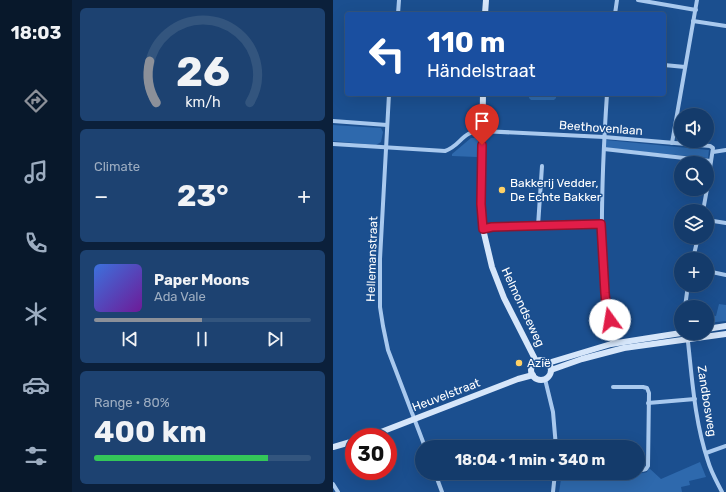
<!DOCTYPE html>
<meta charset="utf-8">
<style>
:root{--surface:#143b6b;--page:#1d4271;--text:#f1f3f6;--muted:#9dadc1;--line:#33557e;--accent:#8c9099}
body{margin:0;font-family:Rubik,sans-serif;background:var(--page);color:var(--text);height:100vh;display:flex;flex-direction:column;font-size:15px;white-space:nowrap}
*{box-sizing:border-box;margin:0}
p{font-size:13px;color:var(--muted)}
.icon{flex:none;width:22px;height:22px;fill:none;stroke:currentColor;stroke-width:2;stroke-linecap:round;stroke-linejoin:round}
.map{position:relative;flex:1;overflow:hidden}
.details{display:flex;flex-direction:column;gap:8px;padding:8px;background:#0b203b;width:261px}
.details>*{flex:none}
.guide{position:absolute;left:12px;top:12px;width:321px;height:84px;border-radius:4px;box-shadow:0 4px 16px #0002,0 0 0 1px var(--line);background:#1a4fa0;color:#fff;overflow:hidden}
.buttons{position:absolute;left:341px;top:108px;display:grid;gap:8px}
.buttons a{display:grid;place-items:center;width:40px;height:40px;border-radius:50%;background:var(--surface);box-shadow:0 4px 16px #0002,0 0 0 1px var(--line);font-size:20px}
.speed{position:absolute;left:12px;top:428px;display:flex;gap:8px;font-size:20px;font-weight:700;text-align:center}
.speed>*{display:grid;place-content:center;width:52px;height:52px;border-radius:50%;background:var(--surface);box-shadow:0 4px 16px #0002,0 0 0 1px var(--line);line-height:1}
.speed .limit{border:6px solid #d22;background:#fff;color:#111}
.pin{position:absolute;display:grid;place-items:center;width:34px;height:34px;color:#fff;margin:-41px -17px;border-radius:50% 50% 50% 0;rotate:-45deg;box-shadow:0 0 4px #0007}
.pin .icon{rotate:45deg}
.me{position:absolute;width:44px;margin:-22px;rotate:347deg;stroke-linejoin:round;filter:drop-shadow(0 0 3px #0008)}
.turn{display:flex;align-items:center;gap:14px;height:84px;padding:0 16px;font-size:18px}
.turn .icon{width:52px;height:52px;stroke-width:2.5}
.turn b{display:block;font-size:28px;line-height:34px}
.big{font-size:30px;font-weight:700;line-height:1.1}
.details .tile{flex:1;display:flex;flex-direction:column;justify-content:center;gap:6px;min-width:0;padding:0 14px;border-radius:6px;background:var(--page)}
.details .dial{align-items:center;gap:0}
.dial svg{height:104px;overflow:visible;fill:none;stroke:var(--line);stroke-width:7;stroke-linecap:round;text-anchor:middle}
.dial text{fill:var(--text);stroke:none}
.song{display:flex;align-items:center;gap:12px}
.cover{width:48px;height:48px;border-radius:6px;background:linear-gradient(135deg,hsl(220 70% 55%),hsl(280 70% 35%))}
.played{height:4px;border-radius:2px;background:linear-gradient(90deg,var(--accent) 50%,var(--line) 50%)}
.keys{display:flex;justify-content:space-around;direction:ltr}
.heat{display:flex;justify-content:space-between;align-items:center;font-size:22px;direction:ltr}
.charge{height:6px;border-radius:3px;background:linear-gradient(90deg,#34c759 80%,var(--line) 0)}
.trip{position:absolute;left:82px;top:440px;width:230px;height:40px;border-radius:20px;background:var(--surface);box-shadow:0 4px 16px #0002,0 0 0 1px var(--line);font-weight:700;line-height:40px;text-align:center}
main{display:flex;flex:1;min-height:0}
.tab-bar{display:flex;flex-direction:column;width:72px;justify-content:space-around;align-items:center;background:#08182b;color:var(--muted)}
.tab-bar .icon{width:28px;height:28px}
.tab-bar .selected{color:var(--accent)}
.tab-bar b{font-size:18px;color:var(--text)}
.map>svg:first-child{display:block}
</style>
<main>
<nav class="tab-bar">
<b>18:03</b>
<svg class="icon selected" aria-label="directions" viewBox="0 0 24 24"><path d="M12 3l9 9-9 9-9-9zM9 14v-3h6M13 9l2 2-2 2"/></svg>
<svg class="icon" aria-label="music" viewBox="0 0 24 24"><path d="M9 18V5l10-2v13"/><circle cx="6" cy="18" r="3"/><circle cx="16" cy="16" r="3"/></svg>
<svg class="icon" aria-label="phone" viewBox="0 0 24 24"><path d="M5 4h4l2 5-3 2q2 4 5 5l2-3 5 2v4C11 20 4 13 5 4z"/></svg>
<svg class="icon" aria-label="climate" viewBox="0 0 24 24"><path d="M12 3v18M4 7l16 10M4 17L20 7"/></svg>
<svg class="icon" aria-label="car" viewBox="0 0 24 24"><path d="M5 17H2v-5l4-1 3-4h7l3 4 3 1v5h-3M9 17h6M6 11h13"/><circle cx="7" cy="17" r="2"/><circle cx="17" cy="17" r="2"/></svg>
<svg class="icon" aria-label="filters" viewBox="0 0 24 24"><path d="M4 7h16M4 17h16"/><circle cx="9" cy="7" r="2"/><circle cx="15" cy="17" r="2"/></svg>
</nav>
<section class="details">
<div class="tile dial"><svg viewBox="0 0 100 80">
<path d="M14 69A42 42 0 1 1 86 69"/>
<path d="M14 69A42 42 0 0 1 9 37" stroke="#8c9099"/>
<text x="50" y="56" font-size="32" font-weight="700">26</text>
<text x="50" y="72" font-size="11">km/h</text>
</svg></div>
<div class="tile"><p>Climate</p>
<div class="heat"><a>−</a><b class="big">23°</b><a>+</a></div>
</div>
<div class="tile">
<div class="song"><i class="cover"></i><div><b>Paper Moons</b><p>Ada Vale</p></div></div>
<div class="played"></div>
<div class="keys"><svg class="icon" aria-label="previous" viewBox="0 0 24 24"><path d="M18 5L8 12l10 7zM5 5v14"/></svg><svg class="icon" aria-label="pause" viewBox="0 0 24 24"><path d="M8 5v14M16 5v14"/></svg><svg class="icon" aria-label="next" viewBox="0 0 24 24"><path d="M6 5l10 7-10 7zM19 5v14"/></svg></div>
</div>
<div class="tile"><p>Range · 80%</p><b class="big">400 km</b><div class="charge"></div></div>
</section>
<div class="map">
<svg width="393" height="492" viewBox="0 0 393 492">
<rect width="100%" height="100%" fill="#1b4f8f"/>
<g fill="#2e69ad">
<polygon points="196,94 223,94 223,98 221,100 198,100 196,98"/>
<polygon points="0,125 48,128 50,132 48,142 43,145 0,141"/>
<polygon points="138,138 142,138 145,141 144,157 119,156 119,154"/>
<polygon points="273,140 376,150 375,158 272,148"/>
<polygon points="386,304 393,305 393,321 374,323 374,315 383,316"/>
<polygon points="367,462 373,477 356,481 357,485 348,487 349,492 226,492 229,473 277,473 282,475 311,473 314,472 316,468 328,479"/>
</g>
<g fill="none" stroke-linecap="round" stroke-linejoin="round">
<g stroke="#a9c9ee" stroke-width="4">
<polyline points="305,0 363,10"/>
<polyline points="65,14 66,0"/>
<polyline points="282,14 284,0"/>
<polyline points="360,21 393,26"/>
<polyline points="331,65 352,67"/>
<polyline points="56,94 47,259 47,307 50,326 55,350 92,447"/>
<path d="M274,94c-4,60 -7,121 -4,181 1,15 0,32 7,45"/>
<polyline points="0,121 54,125"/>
<polyline points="339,143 364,0"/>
<path d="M0,144l112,7c17,-6 16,-20 37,-20l122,6 106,9 3,2 -6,40"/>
<polyline points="271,149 378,161"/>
<polyline points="380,152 393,150"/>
<polyline points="370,211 374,189"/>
<polyline points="374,220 393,223"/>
<polyline points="205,226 209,166"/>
<polyline points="150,229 159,227 268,224"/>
<polyline points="360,259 365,237"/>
<polyline points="374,271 393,275"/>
<polyline points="352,307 355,285"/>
<path d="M354,333c5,42 7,87 21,128 3,11 9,21 14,31"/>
<polyline points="212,379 220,412 223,447"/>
<polyline points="280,387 310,387 314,388 316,393 315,466 313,469 305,471"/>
<polyline points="315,403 362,399"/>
<polyline points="373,453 393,446"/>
<polyline points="102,473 109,492"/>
<polyline points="0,484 5,492"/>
<polyline points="220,492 222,473"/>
</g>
<g stroke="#d6e6fa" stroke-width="6">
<polyline points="152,14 153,0"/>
<polyline points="150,94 148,204 150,229 159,267 171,298 203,361"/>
<polyline points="374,329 393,326"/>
<circle cx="208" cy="370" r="10"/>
<polyline points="215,363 278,344 348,333"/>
<polyline points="218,370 249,359 291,348 393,334"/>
<polyline points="35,437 185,379 200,375"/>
<polyline points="0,447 21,441"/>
</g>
</g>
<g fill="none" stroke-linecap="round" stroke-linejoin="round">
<defs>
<polyline id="route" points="149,145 148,204 150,229 159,227 268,224 272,293 274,314 277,320"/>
</defs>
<use href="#route" stroke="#92132f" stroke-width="10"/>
<use href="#route" stroke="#e11d48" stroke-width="7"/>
</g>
<g fill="#ffd166" stroke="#1b4f8f" stroke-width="1.5">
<circle cx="169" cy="190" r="4"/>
<circle cx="186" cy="363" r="4"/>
</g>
<g text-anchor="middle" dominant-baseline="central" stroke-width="3" stroke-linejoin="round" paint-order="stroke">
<g font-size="12" fill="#fff" stroke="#1b4f8f">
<text transform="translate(268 128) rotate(4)">Beethovenlaan</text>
<text transform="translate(39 259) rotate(-88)">Hellemanstraat</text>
<text transform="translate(190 307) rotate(65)">Helmondseweg</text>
<text transform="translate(113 395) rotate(-21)">Heuvelstraat</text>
<text transform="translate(374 401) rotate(81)">Zandbosweg</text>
</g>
<g font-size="12" fill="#fff" stroke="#1b4f8f" text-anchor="start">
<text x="177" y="183">Bakkerij Vedder,<tspan x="177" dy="14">De Echte Bakker</tspan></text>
<text x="194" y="363">Azië</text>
</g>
</g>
</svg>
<div class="buttons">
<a><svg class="icon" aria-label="sound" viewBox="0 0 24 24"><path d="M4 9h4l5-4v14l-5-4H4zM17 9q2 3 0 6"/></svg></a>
<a><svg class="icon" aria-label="search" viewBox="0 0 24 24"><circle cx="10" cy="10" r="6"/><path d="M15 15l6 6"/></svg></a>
<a><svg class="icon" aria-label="layers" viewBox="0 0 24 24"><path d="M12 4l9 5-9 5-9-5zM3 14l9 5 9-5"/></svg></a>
<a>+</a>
<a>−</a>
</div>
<div class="speed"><div class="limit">30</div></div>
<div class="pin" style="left:149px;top:145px;background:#d93025"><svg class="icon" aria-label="arrive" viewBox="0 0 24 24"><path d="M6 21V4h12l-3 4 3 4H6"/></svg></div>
<svg class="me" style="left:277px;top:320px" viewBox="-20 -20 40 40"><circle r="19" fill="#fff"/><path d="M0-13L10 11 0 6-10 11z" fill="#e11d48"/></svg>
<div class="trip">18:04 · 1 min · 340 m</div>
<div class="guide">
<div class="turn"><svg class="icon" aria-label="left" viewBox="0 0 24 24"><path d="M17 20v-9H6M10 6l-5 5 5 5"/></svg><div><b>110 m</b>Händelstraat</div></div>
</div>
</div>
</main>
